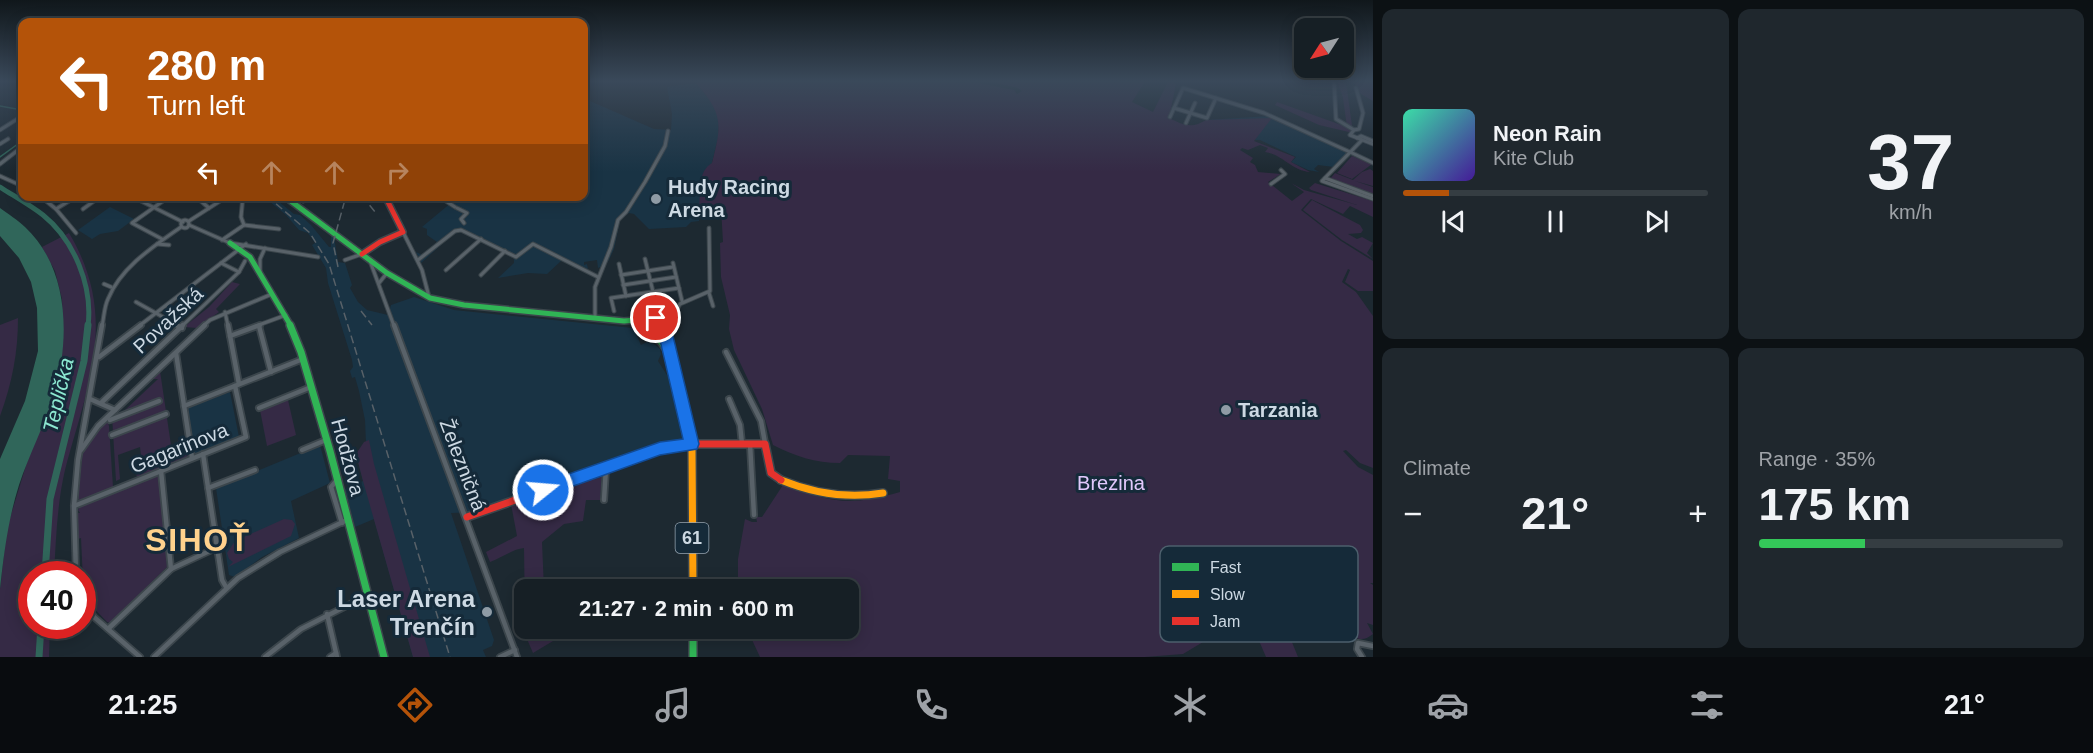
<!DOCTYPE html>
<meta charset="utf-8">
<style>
:root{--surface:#161f25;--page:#1f272d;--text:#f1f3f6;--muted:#9ea2a7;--line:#353d42;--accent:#b45309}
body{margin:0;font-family:Arial,sans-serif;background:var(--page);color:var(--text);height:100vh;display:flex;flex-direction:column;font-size:22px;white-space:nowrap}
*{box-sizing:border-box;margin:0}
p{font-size:20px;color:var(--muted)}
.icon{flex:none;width:33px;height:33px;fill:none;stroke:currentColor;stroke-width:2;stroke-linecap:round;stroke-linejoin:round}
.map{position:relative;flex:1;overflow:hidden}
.sheet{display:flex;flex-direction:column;gap:9px;padding:9px;background:#0c1114;width:720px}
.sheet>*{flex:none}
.hud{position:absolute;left:18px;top:18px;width:570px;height:183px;border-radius:12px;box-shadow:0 3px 15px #0003,0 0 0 2px var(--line);background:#b45309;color:#fff;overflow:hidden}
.needle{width:39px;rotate:234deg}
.tools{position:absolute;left:1294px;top:18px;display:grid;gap:12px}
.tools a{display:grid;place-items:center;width:60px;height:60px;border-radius:12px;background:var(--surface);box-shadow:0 3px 15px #0003,0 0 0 2px var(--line);font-size:30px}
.speed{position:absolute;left:18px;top:561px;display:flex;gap:12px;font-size:30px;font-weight:700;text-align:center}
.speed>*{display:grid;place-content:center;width:78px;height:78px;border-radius:50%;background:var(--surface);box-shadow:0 3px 15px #0003,0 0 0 2px var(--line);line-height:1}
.speed .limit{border:9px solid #d22;background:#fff;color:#111}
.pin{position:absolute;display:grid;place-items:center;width:51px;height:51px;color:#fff;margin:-26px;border:3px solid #fff;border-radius:50%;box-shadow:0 2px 6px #0007}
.me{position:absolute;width:66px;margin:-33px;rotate:73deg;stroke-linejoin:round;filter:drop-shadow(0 0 4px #0008)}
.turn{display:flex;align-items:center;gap:21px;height:126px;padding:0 30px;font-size:27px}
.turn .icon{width:78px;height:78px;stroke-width:2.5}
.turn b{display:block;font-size:42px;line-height:51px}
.lanes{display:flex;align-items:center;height:57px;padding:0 30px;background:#0003;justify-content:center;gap:30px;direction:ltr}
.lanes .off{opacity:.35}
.big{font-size:45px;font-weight:700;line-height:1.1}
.sheet .widget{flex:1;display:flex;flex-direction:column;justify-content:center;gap:9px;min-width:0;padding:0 21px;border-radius:12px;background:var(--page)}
.sheet .dial{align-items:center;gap:0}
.dial b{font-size:78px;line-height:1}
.song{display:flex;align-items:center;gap:18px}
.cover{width:72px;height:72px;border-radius:9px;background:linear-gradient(135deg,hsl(160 70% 55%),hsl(260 70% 35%))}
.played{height:6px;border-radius:3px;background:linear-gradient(90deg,var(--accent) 15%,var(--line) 15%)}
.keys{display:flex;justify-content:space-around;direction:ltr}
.heat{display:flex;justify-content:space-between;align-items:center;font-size:33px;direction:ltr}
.charge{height:9px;border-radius:4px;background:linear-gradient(90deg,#34c759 35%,var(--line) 0)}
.sheet .tiles{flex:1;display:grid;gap:9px;grid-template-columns:repeat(2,1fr)}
.trip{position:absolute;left:514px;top:579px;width:345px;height:60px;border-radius:12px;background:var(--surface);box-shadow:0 3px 15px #0003,0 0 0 2px var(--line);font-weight:700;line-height:60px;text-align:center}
.dock{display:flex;height:96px;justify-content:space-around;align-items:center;background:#090c0f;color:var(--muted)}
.dock .icon{width:42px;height:42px}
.dock .current{color:var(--accent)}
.dock b{font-size:27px;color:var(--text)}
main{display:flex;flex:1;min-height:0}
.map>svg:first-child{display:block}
</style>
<main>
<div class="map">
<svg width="1373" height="657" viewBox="0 0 1373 657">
<rect width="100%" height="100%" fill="#1d2931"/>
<g fill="#193344">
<polygon points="696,83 717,109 719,121 718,138 712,163 701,187 699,221 691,222 686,227 649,229 634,214 629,213 620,220 614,249 609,260 605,265 598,268 597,260 584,262 584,265 587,264 588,269 561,261 547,274 528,273 498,278 514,263 514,258 462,232 453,234 421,263 416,252 422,255 437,242 427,235 427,229 422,227 452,202 442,197 584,196 584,107 590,101 654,129 671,130 672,114 667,87"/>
<polygon points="1269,116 1348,153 1334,167 1318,165 1314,169 1319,172 1308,170 1291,162 1296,157 1260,140 1218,139 1206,120"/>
<polygon points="264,197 273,197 294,214 300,215 311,225 329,247 331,247 331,235 334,237 338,262 345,263 352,285 350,288 358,302 367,310 388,315 391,305 414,297 454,310 633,328 641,345 647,342 654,344 660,349 661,354 658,361 672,383 674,392 676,391 687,441 642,451 576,479 475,512 451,513 494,640 492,646 483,650 486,657 413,657 374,519 355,527 345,489 363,481 356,454 366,443 365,420 359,391 355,377 352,378 350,371 353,367 352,360 328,283 326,268 312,245 315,243 308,233 299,230 286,215"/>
<polygon points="110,207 134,219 118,231 100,234 92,239 78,230"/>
<polygon points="230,392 239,437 195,455 188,408"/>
<polygon points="320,445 330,483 291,501 299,538 262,557 235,577 229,575 216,488"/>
</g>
<g fill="#352a45">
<path d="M696,80h253l12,3 8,-2 45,9 3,4 5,-3 -4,-3 -35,-8h163l-14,22 21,10 15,-30 4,-1 4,3 -7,34c14,7 23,11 37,2l66,-2 -18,23 41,16 -4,5 19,10c-18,-1 -28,-18 -45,-20l3,-4 -8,-3 -12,5 -6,-2 -2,2 13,8 -3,4 5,3 3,7 23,2 -13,8 24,19 12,-9 -13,-9 13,7 53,15 -46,-15 -2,-2 6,-5 58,18v16l-23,-11 -7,8 -32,-15 -10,11 40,31 32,20v30h-15l-13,-9 5,-12 -2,-1 -6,13 14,10 17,24v152l-13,-5 -14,-13 -3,1 15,16 15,8v108h-3l3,2v40l-6,-2 6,11c-11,9 -16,4 -27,0l-33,7 -14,-18 -14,2 13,32h-32l-6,-14 -14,-15c-13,15 -19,16 -38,11l-25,15 -38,3h-385l-13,-28 102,-1v-38l-111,-1v-30l7,-40 7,3h5l-1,-5h6l21,-32c51,17 63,22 117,7v-11l-12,-2 2,-23 -42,-1 -8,8c-25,0 -45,-7 -67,-18l-11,-36 -28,-59 -5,-21 1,-14 -9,-38 -1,-34 3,-1 -2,-34 -22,-1c2,-15 -2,-35 13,-44 10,-39 11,-49 -16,-80l-9,1 11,-2z"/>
<polygon points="1337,80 1373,80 1373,101 1361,94 1354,83 1346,82 1353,133 1319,125 1275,105 1277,102 1347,127 1343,98"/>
<polygon points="1352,156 1372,164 1352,179 1337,173"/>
<polygon points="1370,169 1373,171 1373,186 1355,181 1373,187 1373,194 1330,179 1335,173 1353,180 1362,172"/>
<polygon points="1312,200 1360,225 1363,230 1361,233 1348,234 1357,239 1362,237 1373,243 1367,253 1373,259 1342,240 1303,210"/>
<path d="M69,233c50,84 19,151 -4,237 -8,34 -9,70 -11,104h-22v52h18l-1,31h-49v-68l7,-61 56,-184 -1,-45 -7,-28 -13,-24z"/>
<polygon points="232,282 240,284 216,309 219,312 197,328 184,327 209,307"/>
<path d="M18,318c0,35 -6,65 -18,98v-91z"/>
<polygon points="160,371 171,445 176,444 179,439 185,440 188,457 139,478 136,475 143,472 140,447 118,455 120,479 116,481 112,416 124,411 158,379 153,379"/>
<polygon points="288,400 296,435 267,446 260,410"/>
<polygon points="104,423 108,423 109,426 113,487 80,500 78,499 83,449"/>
<polygon points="369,440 374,464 430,657 413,657 363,481 356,454 364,442"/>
<path d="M602,472l-2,28h-14l-3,21 -19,3 -22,18 2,47 -19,1v28l-1,-70c-11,1 -23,10 -34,14l-4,-10 31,-16 -6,-32 46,-14z"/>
<polygon points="159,474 167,567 110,623 107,622 89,603 83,581 81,538 78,539 77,513 80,513 78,510 81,505"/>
<polygon points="284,519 292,520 295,524 291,536 228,567 233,562 229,559 227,553 235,541"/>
<polygon points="527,629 540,633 540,638 558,638 533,653 527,639"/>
</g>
<path fill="#30665a" d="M0,208c8,6 18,12 25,19 45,42 45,113 29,168 -10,31 -25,60 -35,90 -11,35 -15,68 -19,104v-130l25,-58 13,-50 -1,-43 -6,-26 -12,-24 -19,-22z"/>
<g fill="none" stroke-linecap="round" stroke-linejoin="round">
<g stroke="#30665a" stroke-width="1.5">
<polyline points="0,106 22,110"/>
<polyline points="0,157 22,141"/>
</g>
<path stroke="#30665a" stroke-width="5" d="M0,187c14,9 30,18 43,28 31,25 50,71 45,111"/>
<g stroke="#30665a" stroke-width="7">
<polyline points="45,574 50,499 84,361 88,325"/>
<polyline points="39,657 41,626"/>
</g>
<defs>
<g id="street-far1">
<polyline points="1334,80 1336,119 1354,130"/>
<polyline points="1356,88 1363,113 1359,129 1354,130 1350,135 1373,144"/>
<polyline points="1174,108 1207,118 1216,98"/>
<polyline points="1170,117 1183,88 1264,113 1350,152"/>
<polyline points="1186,123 1195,103"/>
<polyline points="0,130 22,116"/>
<polyline points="1357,138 1361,136 1373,141"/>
<polyline points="1362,140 1322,181 1373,199"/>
<polyline points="0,144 8,139"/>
<polyline points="1350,152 1373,163"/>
<polyline points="0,164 22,147"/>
<polyline points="0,176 22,186"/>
<polyline points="1325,178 1373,196"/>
<polyline points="1271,184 1285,174 1281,170"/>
<polyline points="40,196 56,209 77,196"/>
<polyline points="131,196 183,222"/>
<polyline points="195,196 209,208"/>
<polyline points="296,196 303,201"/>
<polyline points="438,196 455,207"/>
<polyline points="457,208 467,213 461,219 464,223"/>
<polyline points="56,209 76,233"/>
<polyline points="83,209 101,196"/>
<circle cx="185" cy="224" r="4"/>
<polyline points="189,221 228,196"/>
<polyline points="189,225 230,243 318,257"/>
<polyline points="244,225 279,229"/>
<polyline points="403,232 422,270 429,297"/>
<polyline points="162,239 132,223 170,196"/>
<polyline points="222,240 244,225 241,217 243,196"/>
<polyline points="157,244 169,245"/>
<polyline points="645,259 659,316"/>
<polyline points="345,260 362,254"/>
<polyline points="418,260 455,231 461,230 516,257 533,244 598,277"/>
<polyline points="370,261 394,326"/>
<polyline points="673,263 682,301"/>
<polyline points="619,264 626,296"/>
<polyline points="446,270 481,239"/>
<polyline points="239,272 245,261"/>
<polyline points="260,272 260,259 265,248"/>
<polyline points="481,275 505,251"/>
<polyline points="621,275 673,267"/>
<polyline points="379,283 387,273"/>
<polyline points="104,284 111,287"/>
<polyline points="623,285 676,277"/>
<polyline points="709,293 713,306"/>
<polyline points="136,302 179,326"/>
<polyline points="614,311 611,298 679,288"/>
<polyline points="225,312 228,326"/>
<polyline points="595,318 595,287 611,247 618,220 626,212 645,182 665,146 668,131"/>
<polyline points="659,322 671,314"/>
<polyline points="668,325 680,304 710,291 709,228"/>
<path d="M102,326c2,-8 2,-19 6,-27 13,-32 46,-53 73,-72"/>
<polyline points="139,326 246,244"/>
<polyline points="182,326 239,272 221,263"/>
<polyline points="203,326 210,320 272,294"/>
<polyline points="256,326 286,315"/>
</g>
<g id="street">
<polyline points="176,325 182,328"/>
<polyline points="228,325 239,384"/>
<polyline points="394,325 517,657"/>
<polyline points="259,326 271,372"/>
<polyline points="230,336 260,325"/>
<polyline points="726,352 761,421 765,443"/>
<polyline points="176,353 192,458"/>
<polyline points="99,357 141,325"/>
<polyline points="90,399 115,410"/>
<polyline points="729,399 740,425 742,444"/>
<polyline points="102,402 183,325"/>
<polyline points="184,406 303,359"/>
<polyline points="259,408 311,387"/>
<polyline points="110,420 159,401"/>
<polyline points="112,435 166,414"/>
<polyline points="750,444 754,515"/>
<polyline points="81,450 98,426 205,325"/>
<polyline points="302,450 326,440"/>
<polyline points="203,454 222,580 226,587"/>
<polyline points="161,471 171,569"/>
<polyline points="337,480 331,487 342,523"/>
<polyline points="208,488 255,470"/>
<polyline points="604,500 606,468"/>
<polyline points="74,506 246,437 235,386"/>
<polyline points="76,574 74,506 78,460 102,325"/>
<polyline points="82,599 94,617 140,657"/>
<polyline points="327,614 337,657"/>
<polyline points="108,629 171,569 218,547"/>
<polyline points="154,657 238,578 280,552 347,520"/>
<polyline points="265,657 301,629 368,595"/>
<polyline points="330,657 336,653"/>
<polyline points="500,657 515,650"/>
<polyline points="1362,657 1357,649 1358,643 1373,646"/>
</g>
<g id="fast-far1">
<polyline points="284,196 387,273 430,298 464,305 624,321 659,318 668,326"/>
<polyline points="230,243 250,257 291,326"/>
<polyline points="634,323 639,326"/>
</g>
<g id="fast">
<polyline points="290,325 301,352 330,451 384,657"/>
<polyline points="637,325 661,341 666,348"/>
<polyline points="668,325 666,336 680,397"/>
<polyline points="693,628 693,657"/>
</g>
<g id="slow">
<polyline points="680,397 692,448 693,590"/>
<path d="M781,480c34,14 66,19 102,13"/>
</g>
<polyline id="jam-far1" points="362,254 380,242 403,232 385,196"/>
<polyline id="jam" points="467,517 660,449 687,444 765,444 771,473 781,480"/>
</defs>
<use href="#street-far1" stroke="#3c464c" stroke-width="5"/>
<use href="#street" stroke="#3c464c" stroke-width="8"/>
<use href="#fast-far1" stroke="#3c464c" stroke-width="8"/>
<use href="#fast" stroke="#3c464c" stroke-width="10"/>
<use href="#slow" stroke="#3c464c" stroke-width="10"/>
<use href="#jam-far1" stroke="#3c464c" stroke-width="8"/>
<use href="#jam" stroke="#3c464c" stroke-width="10"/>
<use href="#street-far1" stroke="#596269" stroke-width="3"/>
<use href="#street" stroke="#596269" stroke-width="4.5"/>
<use href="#fast-far1" stroke="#30b455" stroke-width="5"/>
<use href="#fast" stroke="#30b455" stroke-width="7"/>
<use href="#slow" stroke="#ff9f0a" stroke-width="7"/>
<use href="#jam-far1" stroke="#e5322d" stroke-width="5"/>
<use href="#jam" stroke="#e5322d" stroke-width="7"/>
<g stroke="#586168" stroke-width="1.5" stroke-dasharray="8 4" stroke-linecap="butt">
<polyline points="267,196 310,233 329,264 450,657"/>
<polyline points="362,196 376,213"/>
<polyline points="338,267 333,243 346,196"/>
<polyline points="361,311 372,325"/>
</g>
</g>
<linearGradient id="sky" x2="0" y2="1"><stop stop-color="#10171b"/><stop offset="0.47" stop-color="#3a495a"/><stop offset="1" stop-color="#3a495a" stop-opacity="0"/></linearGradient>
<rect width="1373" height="172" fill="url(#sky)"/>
<polygon fill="#1a73e8" stroke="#114b97" stroke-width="1.5" points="656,313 666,315 674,325 673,336 699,444 697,449 660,455 543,497 537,495 535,490 537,485 660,442 683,439 659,336 660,327 651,322 649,318"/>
<g fill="#8f9ba5" stroke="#152a39" stroke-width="2">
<circle cx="656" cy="199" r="6"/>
<circle cx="1226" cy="410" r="6"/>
<circle cx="487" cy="612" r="6"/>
</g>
<g text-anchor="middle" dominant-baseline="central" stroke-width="6" stroke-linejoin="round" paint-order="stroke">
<rect fill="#152a39" stroke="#96a4b0" stroke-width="1.5" x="675.5" y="523" width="33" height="30" rx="4.5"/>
<g font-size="18" font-weight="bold" fill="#cdd9e3">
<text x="692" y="538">61</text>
</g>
<g font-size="20" font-weight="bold" fill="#cdd9e3" stroke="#152a39" text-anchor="start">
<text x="668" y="187">Hudy Racing<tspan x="668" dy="23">Arena</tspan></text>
<text x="1238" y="410">Tarzania</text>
</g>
<g font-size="20" fill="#cdd9e3" stroke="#152a39">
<text transform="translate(168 320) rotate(-43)">Považská</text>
<text transform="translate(179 448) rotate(-22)">Gagarinova</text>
<text transform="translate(348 457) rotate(75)">Hodžova</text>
<text transform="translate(463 465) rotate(69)">Železničná</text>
</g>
<g font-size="20" fill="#e1c8fc" stroke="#152a39">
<text x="1111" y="483">Brezina</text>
</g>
<g font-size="21" font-style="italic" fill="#8ce8d1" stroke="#152a39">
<text transform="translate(58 395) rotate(-77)">Teplička</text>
</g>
<g font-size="24" font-weight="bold" fill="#cdd9e3" stroke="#152a39" text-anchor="end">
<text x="475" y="598">Laser Arena<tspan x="475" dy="28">Trenčín</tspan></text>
</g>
<g font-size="32" font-weight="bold" letter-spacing="1.5" fill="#ffd28d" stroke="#152a39">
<text x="198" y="540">SIHOŤ</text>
</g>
</g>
<rect x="1160" y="546" width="198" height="96" rx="9" fill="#152a39" stroke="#4c5f6c" stroke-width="1.5"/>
<rect x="1172" y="563" width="27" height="8" fill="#30b455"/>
<rect x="1172" y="590" width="27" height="8" fill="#ff9f0a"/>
<rect x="1172" y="617" width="27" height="8" fill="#e5322d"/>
<g font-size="16" fill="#cdd9e3">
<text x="1210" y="573">Fast</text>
<text x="1210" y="600">Slow</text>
<text x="1210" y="627">Jam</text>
</g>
</svg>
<div class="tools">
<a><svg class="needle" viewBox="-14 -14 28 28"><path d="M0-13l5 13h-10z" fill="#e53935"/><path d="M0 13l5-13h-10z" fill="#9ea2a7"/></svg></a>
</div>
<div class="speed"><div class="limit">40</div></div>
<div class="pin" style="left:656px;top:318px;background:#d93025"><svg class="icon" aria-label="arrive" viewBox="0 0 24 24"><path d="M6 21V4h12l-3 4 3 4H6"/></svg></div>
<svg class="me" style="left:543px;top:490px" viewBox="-20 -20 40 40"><circle r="17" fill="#1a73e8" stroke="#fff" stroke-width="3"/><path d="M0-11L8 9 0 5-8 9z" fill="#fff"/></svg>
<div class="trip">21:27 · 2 min · 600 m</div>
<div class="hud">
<div class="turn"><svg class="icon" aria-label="left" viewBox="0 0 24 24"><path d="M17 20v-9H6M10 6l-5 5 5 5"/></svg><div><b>280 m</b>Turn left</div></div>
<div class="lanes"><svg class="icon" aria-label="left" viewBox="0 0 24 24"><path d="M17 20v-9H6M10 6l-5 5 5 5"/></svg><svg class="icon off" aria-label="ahead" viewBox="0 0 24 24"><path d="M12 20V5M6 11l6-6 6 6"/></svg><svg class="icon off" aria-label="ahead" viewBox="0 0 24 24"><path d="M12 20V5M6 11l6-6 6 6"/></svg><svg class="icon off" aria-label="right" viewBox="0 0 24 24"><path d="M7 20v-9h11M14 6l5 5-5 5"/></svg></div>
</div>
</div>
<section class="sheet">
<div class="tiles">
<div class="widget">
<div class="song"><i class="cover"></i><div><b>Neon Rain</b><p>Kite Club</p></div></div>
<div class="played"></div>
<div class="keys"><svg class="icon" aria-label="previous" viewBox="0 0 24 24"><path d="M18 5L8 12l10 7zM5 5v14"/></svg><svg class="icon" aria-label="pause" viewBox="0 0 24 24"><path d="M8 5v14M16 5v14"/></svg><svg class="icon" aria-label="next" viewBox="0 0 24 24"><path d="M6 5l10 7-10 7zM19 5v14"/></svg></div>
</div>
<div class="widget dial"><b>37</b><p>km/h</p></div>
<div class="widget"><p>Climate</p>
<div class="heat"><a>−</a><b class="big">21°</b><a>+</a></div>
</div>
<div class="widget"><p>Range · 35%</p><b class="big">175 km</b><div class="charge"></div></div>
</div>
</section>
</main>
<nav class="dock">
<b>21:25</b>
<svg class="icon current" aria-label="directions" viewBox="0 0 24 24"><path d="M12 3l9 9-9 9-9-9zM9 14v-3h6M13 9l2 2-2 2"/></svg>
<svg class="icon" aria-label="music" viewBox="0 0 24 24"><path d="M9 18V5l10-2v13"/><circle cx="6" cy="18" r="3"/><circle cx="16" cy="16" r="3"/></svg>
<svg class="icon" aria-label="phone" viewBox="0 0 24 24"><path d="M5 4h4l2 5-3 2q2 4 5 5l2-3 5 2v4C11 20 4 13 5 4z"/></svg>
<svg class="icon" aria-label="climate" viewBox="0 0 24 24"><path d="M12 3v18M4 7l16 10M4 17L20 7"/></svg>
<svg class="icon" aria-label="car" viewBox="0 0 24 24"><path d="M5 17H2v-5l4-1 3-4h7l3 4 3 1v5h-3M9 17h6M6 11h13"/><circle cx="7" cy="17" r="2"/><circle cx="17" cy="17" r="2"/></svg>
<svg class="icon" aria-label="filters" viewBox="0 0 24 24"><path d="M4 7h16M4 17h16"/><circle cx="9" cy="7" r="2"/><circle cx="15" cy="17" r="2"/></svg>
<b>21°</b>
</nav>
